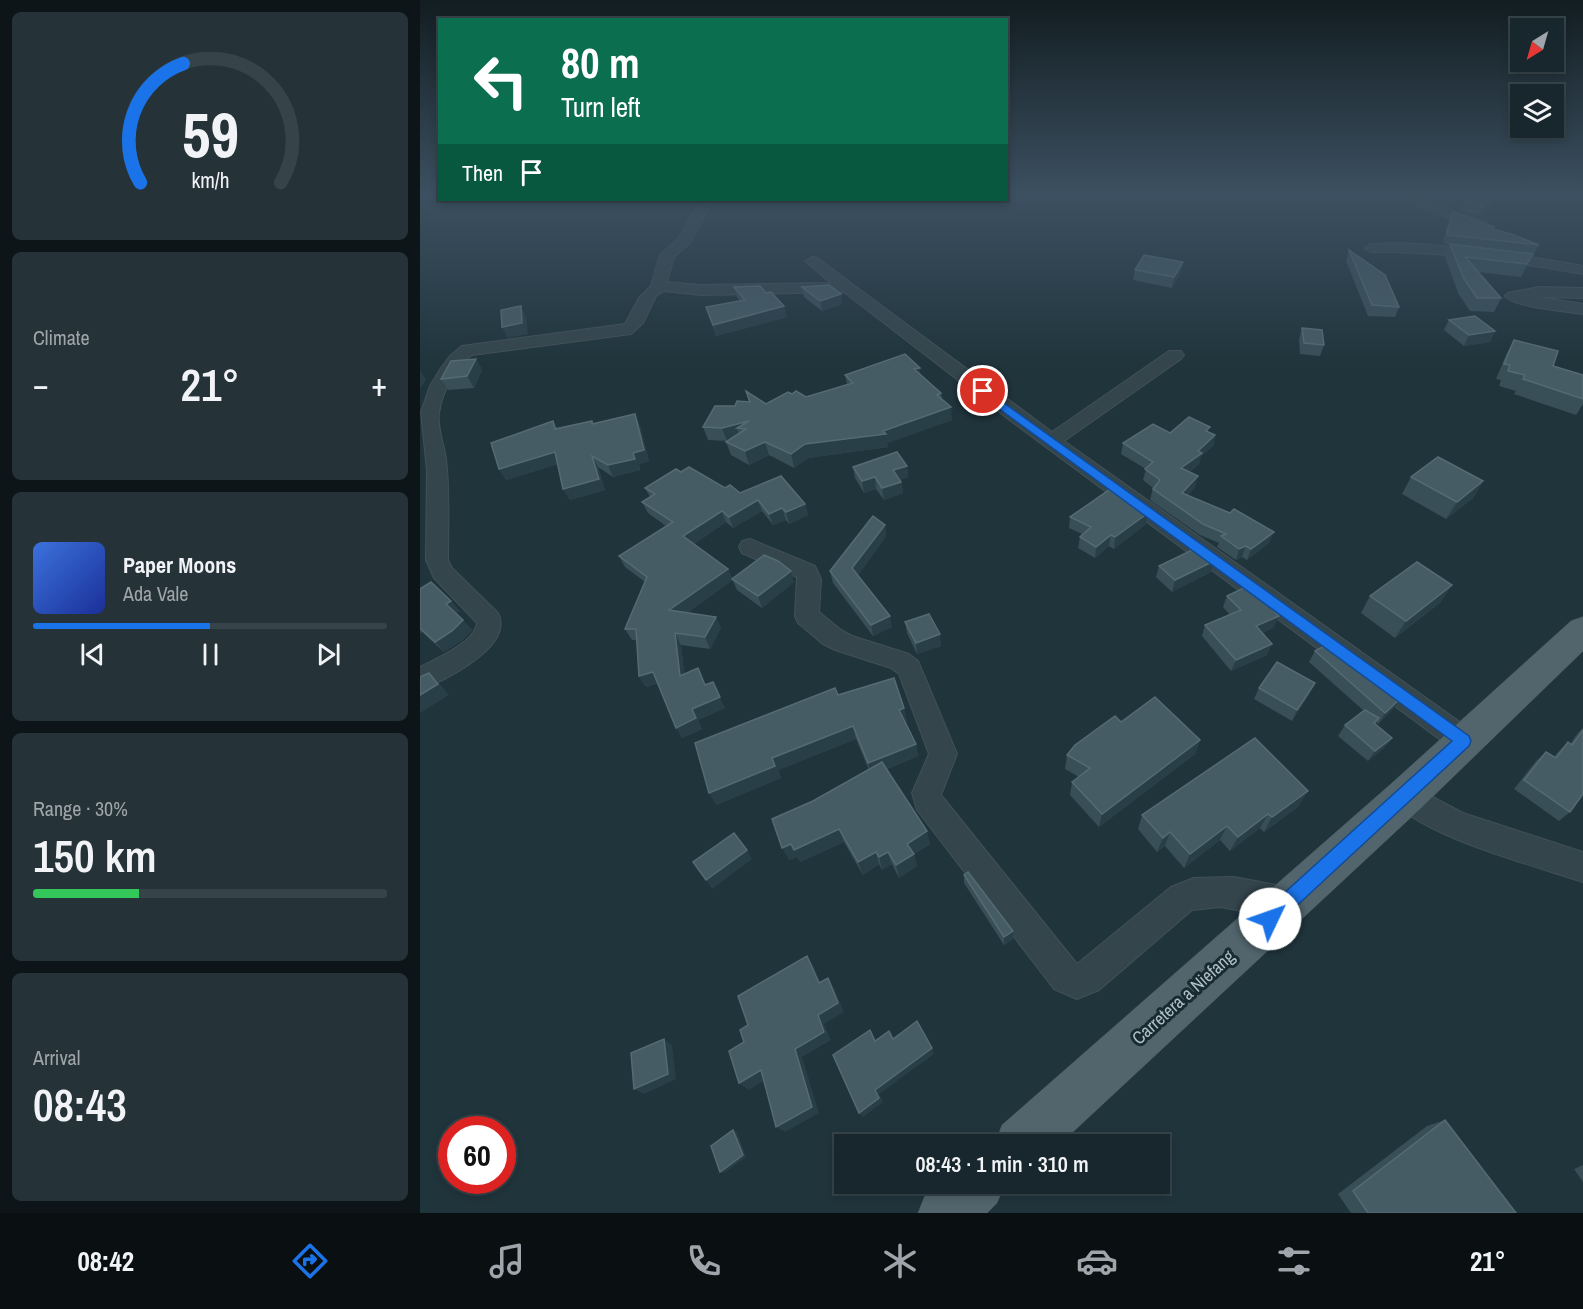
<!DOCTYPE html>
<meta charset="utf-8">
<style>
:root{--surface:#18272d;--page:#253339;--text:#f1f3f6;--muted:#9fa5aa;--line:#364449;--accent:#1a73e8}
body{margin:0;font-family:"Archivo Narrow",sans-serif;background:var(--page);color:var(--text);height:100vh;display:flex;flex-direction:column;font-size:22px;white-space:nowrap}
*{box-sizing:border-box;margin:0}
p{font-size:20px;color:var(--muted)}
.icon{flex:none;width:33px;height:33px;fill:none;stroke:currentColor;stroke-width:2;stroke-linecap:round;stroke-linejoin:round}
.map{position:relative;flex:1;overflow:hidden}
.sheet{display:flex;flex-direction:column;gap:12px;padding:12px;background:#0d1519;width:420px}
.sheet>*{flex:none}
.top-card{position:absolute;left:18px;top:18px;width:570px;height:183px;border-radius:0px;box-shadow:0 3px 9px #0003,0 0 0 2px var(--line);background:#0b6e4f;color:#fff;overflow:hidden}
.needle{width:39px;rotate:217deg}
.buttons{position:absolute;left:1090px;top:18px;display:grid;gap:12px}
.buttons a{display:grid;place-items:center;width:54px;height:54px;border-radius:0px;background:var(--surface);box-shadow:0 3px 9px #0003,0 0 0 2px var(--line);font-size:30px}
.speed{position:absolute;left:18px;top:1116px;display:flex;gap:12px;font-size:30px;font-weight:700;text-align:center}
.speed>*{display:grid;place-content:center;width:78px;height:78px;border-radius:50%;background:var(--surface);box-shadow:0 3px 9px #0003,0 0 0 2px var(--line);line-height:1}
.speed .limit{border:9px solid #d22;background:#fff;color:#111}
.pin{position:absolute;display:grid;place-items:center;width:51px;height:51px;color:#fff;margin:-26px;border:3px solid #fff;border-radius:50%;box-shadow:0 2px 6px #0007}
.me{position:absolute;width:66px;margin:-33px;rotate:48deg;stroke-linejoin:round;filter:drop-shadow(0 0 4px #0008)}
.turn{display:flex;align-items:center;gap:21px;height:126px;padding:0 24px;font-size:27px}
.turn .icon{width:78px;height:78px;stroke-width:2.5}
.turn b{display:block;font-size:42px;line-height:51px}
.then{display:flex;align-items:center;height:57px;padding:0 24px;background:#0003;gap:12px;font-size:22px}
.big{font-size:45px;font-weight:600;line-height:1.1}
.sheet .widget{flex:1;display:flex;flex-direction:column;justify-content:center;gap:9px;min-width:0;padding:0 21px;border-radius:9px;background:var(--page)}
.sheet .dial{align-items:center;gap:0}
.dial svg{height:156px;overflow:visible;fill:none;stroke:var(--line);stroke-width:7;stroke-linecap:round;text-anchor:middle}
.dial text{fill:var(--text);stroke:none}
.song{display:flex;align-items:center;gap:18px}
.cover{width:72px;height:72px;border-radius:9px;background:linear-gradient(135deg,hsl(220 70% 55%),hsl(230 70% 35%))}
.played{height:6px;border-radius:3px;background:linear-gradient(90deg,var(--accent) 50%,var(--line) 50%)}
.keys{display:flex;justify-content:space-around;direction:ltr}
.heat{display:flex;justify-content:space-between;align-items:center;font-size:33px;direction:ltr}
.charge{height:9px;border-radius:4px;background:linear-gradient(90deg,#34c759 30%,var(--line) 0)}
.trip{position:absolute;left:414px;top:1134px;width:336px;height:60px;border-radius:0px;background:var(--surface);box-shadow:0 3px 9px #0003,0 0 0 2px var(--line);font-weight:600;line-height:60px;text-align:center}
.dock{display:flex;height:96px;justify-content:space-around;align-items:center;background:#0a1012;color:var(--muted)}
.dock .icon{width:42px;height:42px}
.dock .on{color:var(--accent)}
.dock b{font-size:27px;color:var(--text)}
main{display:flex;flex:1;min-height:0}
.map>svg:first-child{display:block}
</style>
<main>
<section class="sheet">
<div class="widget dial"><svg viewBox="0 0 100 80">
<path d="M14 69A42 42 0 1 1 86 69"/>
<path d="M14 69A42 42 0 0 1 36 8" stroke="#1a73e8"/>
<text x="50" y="56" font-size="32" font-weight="700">59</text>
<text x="50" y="72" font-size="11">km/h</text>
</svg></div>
<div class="widget"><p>Climate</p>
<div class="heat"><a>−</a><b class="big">21°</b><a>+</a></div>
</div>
<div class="widget">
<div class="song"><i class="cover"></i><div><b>Paper Moons</b><p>Ada Vale</p></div></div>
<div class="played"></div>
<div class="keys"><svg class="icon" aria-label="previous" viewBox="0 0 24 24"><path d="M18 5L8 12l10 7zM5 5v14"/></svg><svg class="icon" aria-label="pause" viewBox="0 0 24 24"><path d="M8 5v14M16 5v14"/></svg><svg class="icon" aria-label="next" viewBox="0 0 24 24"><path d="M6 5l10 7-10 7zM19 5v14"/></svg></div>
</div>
<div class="widget"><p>Range · 30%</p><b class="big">150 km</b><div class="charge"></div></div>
<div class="widget"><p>Arrival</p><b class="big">08:43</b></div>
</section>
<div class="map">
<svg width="1163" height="1213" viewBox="0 0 1163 1213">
<rect width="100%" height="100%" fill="#20343c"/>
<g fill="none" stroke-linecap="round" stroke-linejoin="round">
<defs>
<g id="minor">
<polygon points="966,195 985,195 1066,222 1068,225 1061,229 1056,228"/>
<path d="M274,200h13l4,4 -21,39 -16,14 -7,25 34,3 130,-2 -26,-22 7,-4 5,1 235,174 117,-81h12l3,4 -3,4 -117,82 410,291 4,9 -4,9 -10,3 -10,-3 -443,-329 -167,-129 -143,3 -37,-4 -8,5 -13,27 -12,11 -159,21c-17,11 -30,38 -33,58 -2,16 5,31 7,46 4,33 2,67 2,101l4,8 46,45c17,33 -54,68 -78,77v-23c16,-8 55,-25 57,-44l-43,-45 -8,-18 1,-89 -6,-59 9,-26 11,-18 9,-12 12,-10 163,-22 14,-26 12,-12 9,-31 19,-17 19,-33z"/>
<path d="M978,243c62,2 123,12 185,23v8c-71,-12 -140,-23 -212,-22l-7,-4 7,-4z"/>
<path d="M1119,287l44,1v10l-46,-1 46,7v10c-18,-3 -67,-6 -78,-18l3,-3z"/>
<polygon points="330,539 395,566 401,579 399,612 421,630 432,636 489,654 498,661 537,754 521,795 657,964 751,887 774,878 814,877 867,887 878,892 883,903 878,914 867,919 800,907 772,910 679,990 657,999 634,989 497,810 492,793 509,754 479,674 471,668 415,650 403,644 378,623 375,616 377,577 322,553 319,547 322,541"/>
<path d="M986,783l57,30 120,39v30c-41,-14 -175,-49 -192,-86l5,-9z"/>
</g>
<g id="primary">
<polygon points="1163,617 1163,651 1000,809 640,1144 575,1144 582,1125 972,783 1151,621"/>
<polygon points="517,1184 585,1184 577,1203 567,1213 498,1213 506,1193"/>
</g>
</defs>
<use href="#minor" stroke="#415158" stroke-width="2"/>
<use href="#primary" stroke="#415158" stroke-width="1"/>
<use href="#minor" fill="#34454c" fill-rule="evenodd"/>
<use href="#primary" fill="#52656c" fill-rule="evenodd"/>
</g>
<g fill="#384f58">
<polygon points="1074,198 1069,208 1058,216 1038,210 1043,200"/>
<polygon points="1033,212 1073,229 1119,245 1114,254 1024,244 1023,240"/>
<polygon points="1030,244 1113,254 1101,277 1058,272 1081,298 1074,312 1050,311 1038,293 1025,257"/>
<polygon points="929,250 979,307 975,317 948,316 926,261"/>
<polygon points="715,270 761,272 752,288 713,280"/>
<polygon points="314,287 367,317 296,336 286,307 320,301 317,297"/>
<polygon points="382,287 421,294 422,304 402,311 384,297"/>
<polygon points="1029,320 1075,331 1070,342 1044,346 1024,330"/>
<polygon points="882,328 904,345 900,356 880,354 879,339"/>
<polygon points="1094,340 1133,366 1163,375 1163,404 1156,415 1094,394 1096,391 1079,386 1081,380 1076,379 1086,355"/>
<polygon points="56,359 62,370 54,388 28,390 21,379"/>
<polygon points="500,374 521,393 522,399 532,420 467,443 468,447 388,458 374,468 349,455 329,465 311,455 306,442 307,441 288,440 283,427 315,406 329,402 326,391 346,404 372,394 386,397 427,384 425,375"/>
<polygon points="133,421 137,428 172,421 173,424 220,426 229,461 219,464 220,470 193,477 178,467 185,490 150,500 143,489 138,464 86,480 79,469"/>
<polygon points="789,432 795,435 793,446 781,456 779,464 769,472 775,487 768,495 849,543 827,560 822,557 816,560 797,547 799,543 780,535 730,500 733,488 723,480 726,469 701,454 703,443 750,433"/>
<polygon points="487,466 488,477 480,480 481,482 483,493 464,500 456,489 444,493 435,478 433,467"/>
<polygon points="261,472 320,493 385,504 388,515 369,524 366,520 353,525 342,511 313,528 306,522 274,544 308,569 313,580 267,613 296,617 301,628 290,649 261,645 264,674 286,685 305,708 278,720 282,729 262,738 238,683 226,687 219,676 217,640 212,640 205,629 225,582 205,567 199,556 246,526 228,513 222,502 230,497 225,488"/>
<polygon points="991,477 1063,481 1053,498 1026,519 982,494"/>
<polygon points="716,508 728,513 726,524 694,549 689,546 675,558 658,548 660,537 662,534 649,528 650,517"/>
<polygon points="465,525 466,536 438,575 472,627 453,636 413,583 410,571"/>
<polygon points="739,566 791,572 752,592 736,577"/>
<polygon points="312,579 374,582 342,608 317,590"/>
<polygon points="0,589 40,611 36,613 52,630 41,641 24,652 2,632 0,633"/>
<polygon points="807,596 854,627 842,633 847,655 811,671 782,636 785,625 810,615 803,607"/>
<polygon points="950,596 1021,602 975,638 941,613"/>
<polygon points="485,622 521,646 497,654 487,633"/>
<polygon points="895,651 974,708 958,724 956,722 955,724 972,738 964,748 948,761 918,736 925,725 944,711 889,662"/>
<polygon points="895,683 889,694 872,721 834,699 839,688"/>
<polygon points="418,695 487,721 485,721 496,744 498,756 467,769 510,844 494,854 497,866 479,878 472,864 462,870 459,864 443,875 424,842 380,862 377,857 369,860 393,801 449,770 436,739 358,770 361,778 296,805"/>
<polygon points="701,722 780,740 775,754 679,827 650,795 652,782 659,777 645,769 647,755"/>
<polygon points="1163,728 1163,794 1150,812 1139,821 1094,789 1116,761 1126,752 1134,757 1138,752 1148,742 1150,744 1158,733"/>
<polygon points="879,806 844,832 840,828 810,851 800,840 764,868 745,846 737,852 718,829 722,815"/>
<polygon points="544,875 593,931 593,939 584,945 544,883"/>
<polygon points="1025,1120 1096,1213 931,1213 918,1194 1007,1126"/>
<polygon points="1163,1165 1163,1182 1154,1169"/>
</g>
<g fill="#293f48">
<polygon points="1074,198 1069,208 1058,216 1062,207"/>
<polygon points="763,262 761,272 752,288 754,277"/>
<polygon points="421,294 422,304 402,311 400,301"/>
<polygon points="101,306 106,317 108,334 87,338 82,327"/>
<polygon points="364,306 367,317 296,336 293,325"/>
<polygon points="1075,331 1070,342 1044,346 1049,335"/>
<polygon points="56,359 62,370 54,388 47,376"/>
<polygon points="500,368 501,381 494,369"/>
<polygon points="0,370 6,380 0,388"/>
<polygon points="531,407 532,420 467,443 468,447 388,458 374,468 371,454 385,444 463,431"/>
<polygon points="215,414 220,426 229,461 219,464 220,470 193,477 188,465 213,453"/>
<polygon points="329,421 326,429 317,428 320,438 307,441 302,428"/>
<polygon points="795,435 793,446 781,456 779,464 759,479 761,468 778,451"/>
<polygon points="345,442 349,455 329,465 325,451"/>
<polygon points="135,452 141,463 86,480 79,469"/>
<polygon points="172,456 178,467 185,490 150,500 143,489"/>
<polygon points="487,466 488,477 475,482 473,470"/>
<polygon points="778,476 775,487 759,504 762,493"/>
<polygon points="455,477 456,489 444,493 442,481"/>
<polygon points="1063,481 1053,498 1026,519 1037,502"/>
<polygon points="481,482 483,493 464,500 462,488"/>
<polygon points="338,500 342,511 313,528 309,517"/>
<polygon points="385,504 388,515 369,524 366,512"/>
<polygon points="362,508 366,520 353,525 349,514"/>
<polygon points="302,511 306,522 268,548 263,536"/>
<polygon points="728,513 726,524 694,549 695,537"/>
<polygon points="465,525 466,536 435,579 432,568"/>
<polygon points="854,532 849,543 827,560 831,549"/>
<polygon points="691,535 689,546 675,558 676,547"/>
<polygon points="826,546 822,557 816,560 819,549"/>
<polygon points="794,561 791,572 752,592 755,580"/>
<polygon points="308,569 313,580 255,622 249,610"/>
<polygon points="371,571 374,582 342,608 338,596"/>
<polygon points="1032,585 1021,602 975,638 986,621"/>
<polygon points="31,601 40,611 35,614 26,604"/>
<polygon points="470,616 472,627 453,636 451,625"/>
<polygon points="859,616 854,627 831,638 836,626"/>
<polygon points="296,617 301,628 290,649 285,637"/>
<polygon points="43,620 52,630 41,641 24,652 15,642"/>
<polygon points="255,633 261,645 266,686 260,676"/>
<polygon points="520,634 521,646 497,654 496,643"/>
<polygon points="852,644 847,655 811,671 816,660"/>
<polygon points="233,672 240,683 226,687 219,676"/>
<polygon points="9,673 20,684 29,695 0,713 0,695"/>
<polygon points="293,682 305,708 278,720 282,729 262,738 256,728 272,709"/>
<polygon points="895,683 889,694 872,721 877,710"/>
<polygon points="982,697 974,708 958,724 965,713"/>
<polygon points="484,708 487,721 482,722 479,710"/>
<polygon points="433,726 436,739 358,770 361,778 296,805 289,793 352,758"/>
<polygon points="972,738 964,748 948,761 955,751"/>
<polygon points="780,740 775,754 679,827 682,814"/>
<polygon points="496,744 498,756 451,775 448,763"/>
<polygon points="888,791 879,806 844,832 852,817"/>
<polygon points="848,814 840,828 810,851 818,837"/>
<polygon points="807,826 800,840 764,868 770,854"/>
<polygon points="419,829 424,842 380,862 377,857 369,860 362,848 371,844"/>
<polygon points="507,831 510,844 490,856 487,844"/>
<polygon points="750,832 745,846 737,852 743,838"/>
<polygon points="327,850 332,859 292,889 286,880"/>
<polygon points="456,852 459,864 443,875 438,862"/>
<polygon points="468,852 472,864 462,870 459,857"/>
<polygon points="494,854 497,866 479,878 476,865"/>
<polygon points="593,931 593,939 584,945 584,937"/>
<polygon points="387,956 394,967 405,993 399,983"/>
<polygon points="408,978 414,988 424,1012 404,1024 411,1040 382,1057 399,1113 365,1132 356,1127 375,1049 398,1015"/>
<polygon points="244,1039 252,1045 256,1079 224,1094 214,1089"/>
<polygon points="512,1048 514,1054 459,1094 463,1102 443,1117 439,1113 455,1090"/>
<polygon points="341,1070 350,1077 329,1090 319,1083"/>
<polygon points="313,1130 317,1132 326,1157 304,1173 300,1172"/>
</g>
<g fill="#455c64" stroke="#556b74" stroke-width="1.5">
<polygon points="1050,195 1063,195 1074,198 1062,207 1043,200"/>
<polygon points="1033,212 1074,227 1072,229 1091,234 1119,245 1028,235 1027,231"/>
<polygon points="1030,244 1113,254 1107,264 1045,257 1081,298 1057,298 1044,279"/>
<polygon points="929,250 965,275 979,307 952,305"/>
<polygon points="724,255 763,262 754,277 715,270"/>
<polygon points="409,285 421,294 400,301 382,287"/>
<polygon points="340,286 346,293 351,292 364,306 293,325 286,307 325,300 314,287"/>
<polygon points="101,306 102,323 82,327 81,310"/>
<polygon points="1055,316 1075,331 1049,335 1029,320"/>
<polygon points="882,328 902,330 904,345 884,343"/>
<polygon points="1094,340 1138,351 1133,366 1163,375 1163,399 1103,379 1105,375 1088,371 1090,365 1084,364"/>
<polygon points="485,354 500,368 494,369 521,393 517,395 531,407 463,431 466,434 385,444 371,454 345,442 325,451 306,442 326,429 317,428 329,421 302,428 283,427 295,406 315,406 317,401 330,402 326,391 346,404 368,392 372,394 376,391 386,397 433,383 425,375"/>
<polygon points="56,359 47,376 21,379 31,361"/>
<polygon points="215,414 224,450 213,453 215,459 188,465 172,456 179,479 143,489 135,452 79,469 71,443 133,421 135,429 172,421 172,424"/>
<polygon points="769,417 790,427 786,431 795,435 778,451 782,453 761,468 778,476 762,493 810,513 814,509 854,532 831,549 826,546 819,549 801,536 806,534 783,524 733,489 740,480 725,469 733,462 703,443 733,424 750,433"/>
<polygon points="477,452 487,466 473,470 481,482 462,488 455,477 442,481 433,467"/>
<polygon points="1018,457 1063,481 1037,502 991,477"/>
<polygon points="269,467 305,488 310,485 320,493 361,476 385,504 366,512 362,508 349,514 338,500 309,517 302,511 263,536 308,569 249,610 296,617 285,637 255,633 260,676 278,668 285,685 293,682 300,697 272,709 276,718 256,728 233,672 219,676 216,629 205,629 227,577 199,556 253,522 222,502 235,494 225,488 256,469 261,472"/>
<polygon points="689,490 716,508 718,505 728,513 695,537 691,535 676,547 660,537 671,527 650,517"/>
<polygon points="453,516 465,525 432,568 470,616 451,625 410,571"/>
<polygon points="776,548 794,561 755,580 739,566"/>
<polygon points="344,555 358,561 371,571 338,596 312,579"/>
<polygon points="997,562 1032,585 986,621 950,596"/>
<polygon points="11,582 31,601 26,604 43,620 32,631 15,642 0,628 0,589"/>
<polygon points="828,586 859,616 836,626 852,644 816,660 785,625 821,610 807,596"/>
<polygon points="509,614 520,634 496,643 485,622"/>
<polygon points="908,644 982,697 965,713 895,651"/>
<polygon points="857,662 895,683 877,710 839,688"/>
<polygon points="9,673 18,684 0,695 0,677"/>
<polygon points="474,678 484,708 479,710 496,744 448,763 433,726 352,758 355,766 289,793 275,743 415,688 418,695"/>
<polygon points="735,697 780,740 682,814 652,782 670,768 647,755 655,745 695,716 701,722"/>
<polygon points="945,710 959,718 954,723 972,738 955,751 925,725"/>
<polygon points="1163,730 1163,794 1150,812 1104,780 1126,752 1136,758 1148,742 1152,745"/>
<polygon points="835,738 888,791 852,817 848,814 818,837 807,826 770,854 750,832 743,838 722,815"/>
<polygon points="462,762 507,831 487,844 494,854 476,865 468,852 459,857 456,852 438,862 419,829 374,850 371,844 362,848 352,819 393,801"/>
<polygon points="314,833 327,850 286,880 273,862"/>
<polygon points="548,872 593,931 584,937 544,875"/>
<polygon points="387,956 399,983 408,978 418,1003 398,1015 404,1032 375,1049 392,1107 356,1127 341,1070 319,1083 309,1051 324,1042 320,1030 328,1025 318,996"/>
<polygon points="497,1021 512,1048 455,1090 459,1098 439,1113 413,1055 450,1030 455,1041 469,1031 473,1039"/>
<polygon points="244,1039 248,1074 214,1089 211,1053"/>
<polygon points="1025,1120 1096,1213 948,1213 933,1191"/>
<polygon points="313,1130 323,1155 300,1172 291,1146"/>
</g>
<linearGradient id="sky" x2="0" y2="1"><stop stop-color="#121d21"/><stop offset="0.53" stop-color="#3c5061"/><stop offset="1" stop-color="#3c5061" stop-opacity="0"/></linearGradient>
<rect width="1163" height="365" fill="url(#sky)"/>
<polygon fill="#1a73e8" stroke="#114b97" stroke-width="1.5" points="563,388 1049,736 1051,741 1049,746 856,925 850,928 843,925 840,919 843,912 1032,741 559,394 558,391"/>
<g text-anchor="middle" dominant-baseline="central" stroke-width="6" stroke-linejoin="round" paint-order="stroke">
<g font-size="18" fill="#afc0c8" stroke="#1a2a31">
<text transform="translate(763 997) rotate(-42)">Carretera a Niefang</text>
</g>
</g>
</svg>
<div class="buttons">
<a><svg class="needle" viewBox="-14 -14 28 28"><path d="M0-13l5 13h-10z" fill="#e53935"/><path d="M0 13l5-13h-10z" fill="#9fa5aa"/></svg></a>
<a><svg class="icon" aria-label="layers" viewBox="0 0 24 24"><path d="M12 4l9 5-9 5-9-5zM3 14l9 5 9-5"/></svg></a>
</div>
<div class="speed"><div class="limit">60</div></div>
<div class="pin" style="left:563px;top:391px;background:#d93025"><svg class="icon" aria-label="arrive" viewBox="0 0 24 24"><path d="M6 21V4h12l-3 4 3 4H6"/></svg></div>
<svg class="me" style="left:850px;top:919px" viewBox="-20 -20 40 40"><circle r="19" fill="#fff"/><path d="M0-13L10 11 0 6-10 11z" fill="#1a73e8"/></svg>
<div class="trip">08:43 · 1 min · 310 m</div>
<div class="top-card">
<div class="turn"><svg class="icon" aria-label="left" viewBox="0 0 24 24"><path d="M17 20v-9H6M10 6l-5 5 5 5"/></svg><div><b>80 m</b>Turn left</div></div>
<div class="then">Then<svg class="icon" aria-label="arrive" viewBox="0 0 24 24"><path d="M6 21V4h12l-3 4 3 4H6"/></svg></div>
</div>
</div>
</main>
<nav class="dock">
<b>08:42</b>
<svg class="icon on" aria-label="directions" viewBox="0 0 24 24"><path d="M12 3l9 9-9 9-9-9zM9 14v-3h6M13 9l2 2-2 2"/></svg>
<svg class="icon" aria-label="music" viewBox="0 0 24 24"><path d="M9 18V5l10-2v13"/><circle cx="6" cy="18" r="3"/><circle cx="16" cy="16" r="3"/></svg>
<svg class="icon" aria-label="phone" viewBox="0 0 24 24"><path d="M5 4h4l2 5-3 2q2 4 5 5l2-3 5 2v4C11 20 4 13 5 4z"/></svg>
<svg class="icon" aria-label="climate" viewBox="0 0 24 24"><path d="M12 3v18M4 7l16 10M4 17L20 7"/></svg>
<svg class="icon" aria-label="car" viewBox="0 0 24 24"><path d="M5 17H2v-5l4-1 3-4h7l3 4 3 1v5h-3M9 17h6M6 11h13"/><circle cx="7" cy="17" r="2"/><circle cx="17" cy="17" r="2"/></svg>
<svg class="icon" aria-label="filters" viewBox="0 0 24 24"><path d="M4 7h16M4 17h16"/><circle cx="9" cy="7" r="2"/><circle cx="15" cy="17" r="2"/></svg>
<b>21°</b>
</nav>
